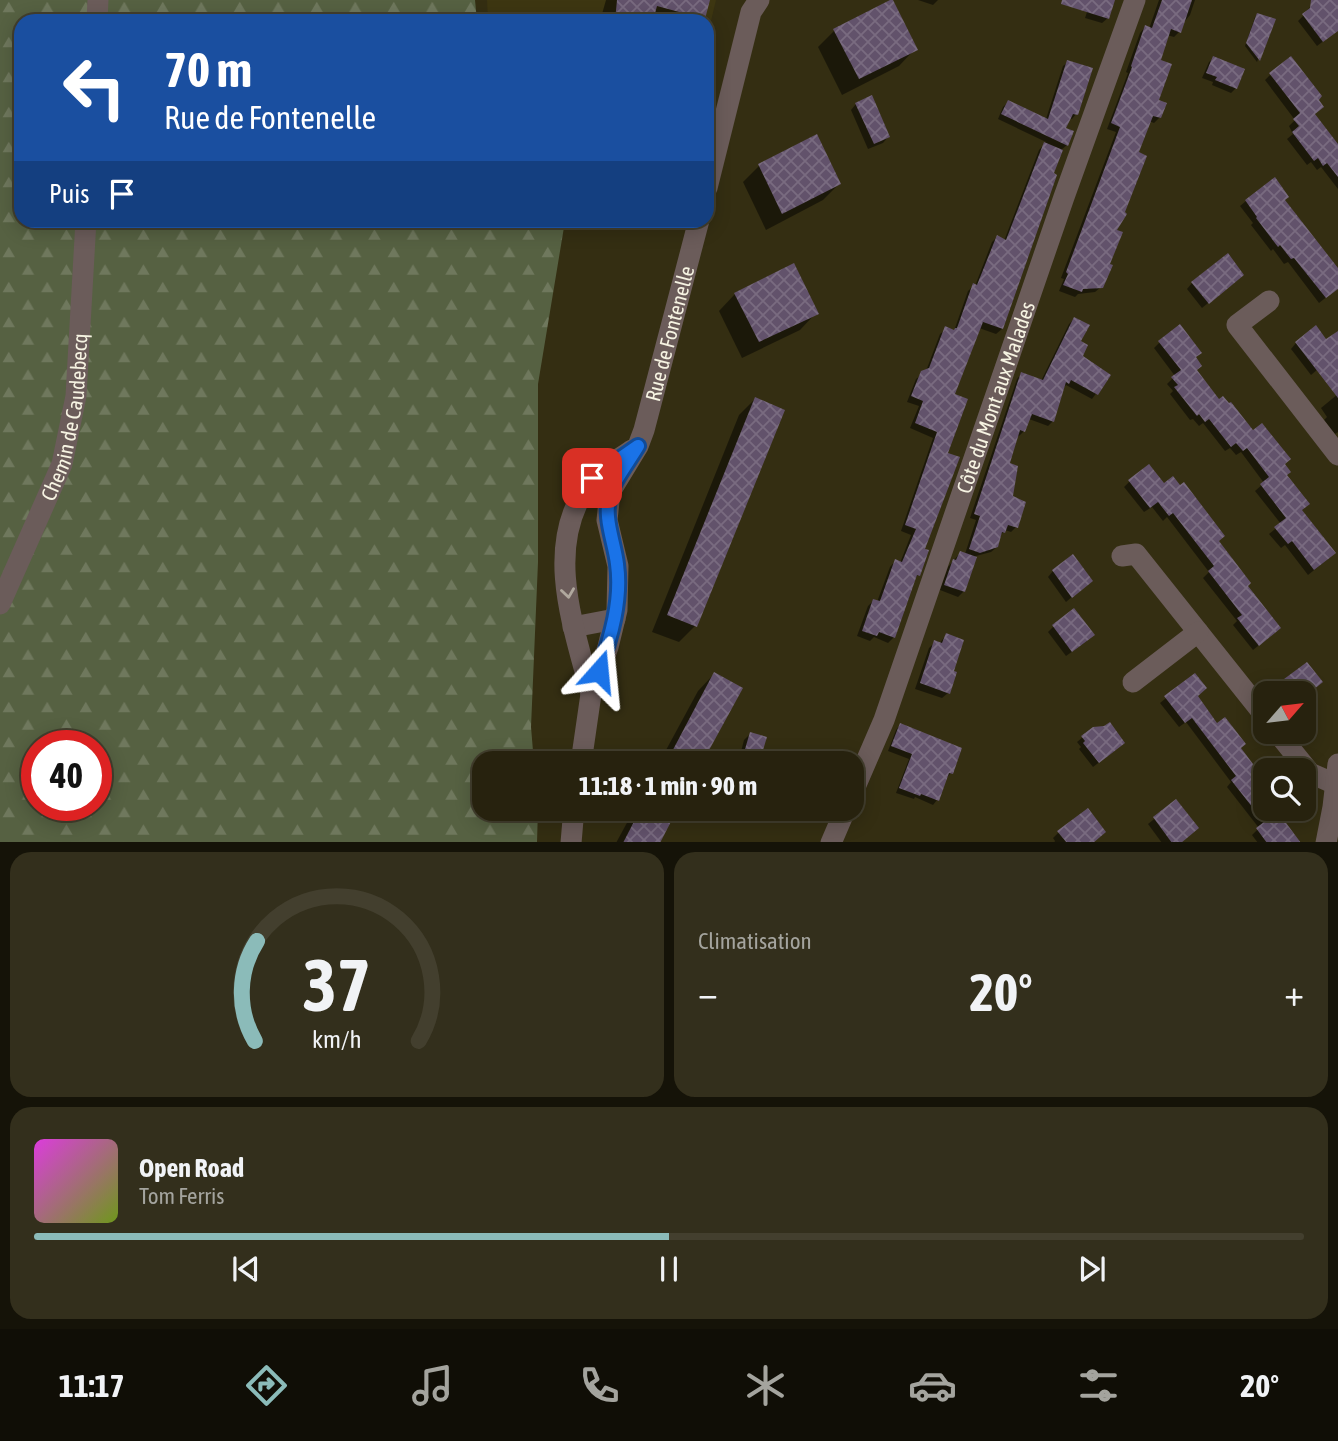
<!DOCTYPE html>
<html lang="fr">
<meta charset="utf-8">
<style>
:root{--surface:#27220e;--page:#332f1c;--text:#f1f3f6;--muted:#a4a49e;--line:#433f2e;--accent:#8bbbb9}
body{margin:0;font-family:"Asap Condensed",sans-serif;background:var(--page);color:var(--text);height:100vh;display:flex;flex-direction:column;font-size:26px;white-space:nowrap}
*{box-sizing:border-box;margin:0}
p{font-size:23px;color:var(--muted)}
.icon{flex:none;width:38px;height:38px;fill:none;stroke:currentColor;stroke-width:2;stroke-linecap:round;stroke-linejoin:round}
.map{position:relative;height:842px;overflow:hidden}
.side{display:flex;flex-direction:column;gap:10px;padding:10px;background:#151308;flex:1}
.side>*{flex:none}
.banner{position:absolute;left:14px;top:14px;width:700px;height:214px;border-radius:21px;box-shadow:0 4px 18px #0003,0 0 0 2px var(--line);background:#1a4fa0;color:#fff;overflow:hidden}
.needle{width:46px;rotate:62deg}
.fabs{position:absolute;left:1253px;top:681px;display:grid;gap:14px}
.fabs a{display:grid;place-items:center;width:63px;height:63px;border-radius:14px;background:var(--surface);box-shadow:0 4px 18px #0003,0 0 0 2px var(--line);font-size:35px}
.speed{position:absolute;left:21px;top:730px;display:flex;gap:14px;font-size:35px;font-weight:700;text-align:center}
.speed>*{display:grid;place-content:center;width:91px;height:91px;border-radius:50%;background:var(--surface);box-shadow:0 4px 18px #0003,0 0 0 2px var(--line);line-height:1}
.speed .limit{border:10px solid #d22;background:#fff;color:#111}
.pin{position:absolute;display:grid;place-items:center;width:60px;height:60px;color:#fff;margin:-30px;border-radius:14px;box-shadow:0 4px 10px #0006}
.me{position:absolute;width:77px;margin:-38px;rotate:18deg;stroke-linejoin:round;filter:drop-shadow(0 0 5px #0008)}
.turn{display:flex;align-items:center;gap:24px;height:147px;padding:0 35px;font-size:32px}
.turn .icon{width:91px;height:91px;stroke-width:2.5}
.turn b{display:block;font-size:49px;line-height:60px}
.then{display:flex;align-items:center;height:66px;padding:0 35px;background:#0003;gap:14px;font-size:26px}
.big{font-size:52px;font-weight:700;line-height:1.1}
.side .tile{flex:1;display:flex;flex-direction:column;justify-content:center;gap:10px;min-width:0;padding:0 24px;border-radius:21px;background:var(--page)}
.side .dial{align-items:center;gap:0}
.dial svg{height:182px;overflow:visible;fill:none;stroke:var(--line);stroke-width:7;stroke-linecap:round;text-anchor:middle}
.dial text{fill:var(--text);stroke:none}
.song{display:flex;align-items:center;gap:21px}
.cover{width:84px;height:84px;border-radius:10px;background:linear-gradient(135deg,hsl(300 70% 55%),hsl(80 70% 35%))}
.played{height:7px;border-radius:4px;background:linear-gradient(90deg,var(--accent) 50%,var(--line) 50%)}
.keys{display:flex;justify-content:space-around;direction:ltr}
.heat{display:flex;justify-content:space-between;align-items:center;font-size:38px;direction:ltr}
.side .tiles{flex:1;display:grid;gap:10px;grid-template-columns:1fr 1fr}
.tile:last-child{grid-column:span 2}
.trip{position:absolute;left:472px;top:751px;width:392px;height:70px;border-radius:21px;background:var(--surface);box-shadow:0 4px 18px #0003,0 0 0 2px var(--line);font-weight:700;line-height:70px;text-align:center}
.tabs{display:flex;height:112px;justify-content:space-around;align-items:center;background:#100e06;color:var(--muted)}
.tabs .icon{width:49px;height:49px}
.tabs .active{color:var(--accent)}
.tabs b{font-size:32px;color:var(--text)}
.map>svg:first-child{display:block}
</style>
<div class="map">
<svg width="1338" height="843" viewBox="0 0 1338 843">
<defs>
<pattern id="forest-firs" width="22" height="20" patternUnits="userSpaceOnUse" patternTransform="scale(1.75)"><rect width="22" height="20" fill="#566142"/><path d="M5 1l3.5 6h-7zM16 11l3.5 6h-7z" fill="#6f785d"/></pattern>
<pattern id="building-cross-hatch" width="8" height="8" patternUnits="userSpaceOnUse" patternTransform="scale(1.75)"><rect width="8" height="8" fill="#62526b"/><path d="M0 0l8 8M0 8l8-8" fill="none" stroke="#796b80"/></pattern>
</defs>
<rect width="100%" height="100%" fill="#342e12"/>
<polygon fill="#3d3611" points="487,0 716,0 707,38 707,21 488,21"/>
<path fill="url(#forest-firs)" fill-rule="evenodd" d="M0,0h475l2,21h-456v199l544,1 -27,163v178l-7,165 3,36h-49v45l53,1 -1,33h-537zM37,746h59v59h-59z"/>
<g fill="#0007">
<polygon points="606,0 708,0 703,18 700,21 666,21 653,17 652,21 600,21"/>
<polygon points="918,0 938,0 933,5"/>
<polygon points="1074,0 1114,0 1108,18 1102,23 1085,18 1088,9"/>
<polygon points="1159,0 1195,0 1190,15 1185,21 1179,32 1174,37 1167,35 1159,61 1157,101 1160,117 1154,123 1149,121 1137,153 1114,231 1101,287 1095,292 1078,294 1075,297 1059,291 1064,279 1061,278 1116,132 1107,129 1128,73 1126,72 1140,33 1145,27 1149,29"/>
<polygon points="1318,0 1338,0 1338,30 1317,46 1298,21 1305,14 1306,11"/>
<polygon points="1258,15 1273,20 1257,62 1245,46 1255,17"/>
<polygon points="834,31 915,49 899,66 842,95 818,47"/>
<polygon points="1214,58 1236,88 1231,93 1212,85 1213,82 1202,78 1209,62"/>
<polygon points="1068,62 1076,114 1072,119 1069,118 1064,129 1067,145 1061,150 1002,329 996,334 979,328 952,395 946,454 918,575 914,579 894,637 888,643 874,637 870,641 857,636 868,606 873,601 877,602 890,567 895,561 900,563 911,535 901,531 933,438 910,428 919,406 907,402 916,379 926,371 940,334 946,329 954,331 968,291 974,285 975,286 992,242 997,237 1004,241 1039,150 1046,142 998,119 1003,107 1008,102 1046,119 1063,66"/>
<polygon points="1270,75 1313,115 1338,144 1338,189 1321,167 1317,170 1311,162 1307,165 1287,139 1293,134 1289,126 1295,120 1265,80"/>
<polygon points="856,104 888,137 883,143 868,149 851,110"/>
<polygon points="759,166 839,184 823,200 766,230 743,182"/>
<polygon points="1284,200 1338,276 1338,288 1319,303 1288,262 1284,264 1273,249 1271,251 1251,225 1253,223 1240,206 1246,201"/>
<polygon points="1236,280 1202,308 1187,289 1192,283"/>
<polygon points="735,294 816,313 800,330 742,358 719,311"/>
<polygon points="1074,319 1081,356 1109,376 1092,399 1066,385 1063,388 1053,421 1048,426 1029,419 1024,431 1019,436 1017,435 1008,464 1016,527 1011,532 1005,530 999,537 997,547 991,552 976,556 964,591 958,597 940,590 948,567 960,553 965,554 976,520 970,518 1017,379 1021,374 1041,381 1069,324"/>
<polygon points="1160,342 1194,358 1195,371 1219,401 1283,465 1285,475 1300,510 1328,559 1308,575 1285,545 1281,548 1269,534 1281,524 1255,491 1264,483 1241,452 1236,455 1230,448 1225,451 1203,423 1199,426 1193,419 1190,420 1170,394 1173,391 1167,384 1175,376 1154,348"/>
<polygon points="1338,342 1338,352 1311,375 1291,349 1296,343"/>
<polygon points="1338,394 1338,432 1335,434 1324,420 1327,417 1321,408"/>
<polygon points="755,399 695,626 679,642 652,632 739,415"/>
<polygon points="1130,481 1217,541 1246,586 1273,634 1253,650 1233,625 1237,621 1203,578 1209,572 1167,517 1163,521 1152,507 1144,512 1124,487"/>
<polygon points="1053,571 1085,586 1066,602 1048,577"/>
<polygon points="1054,626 1087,641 1066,656 1048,632"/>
<polygon points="946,635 952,672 948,693 942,698 915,689 929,648 935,642 939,644"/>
<polygon points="714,674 700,763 659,763 698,691"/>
<polygon points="1194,675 1196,696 1217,725 1239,749 1265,783 1265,808 1292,843 1258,843 1252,835 1259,828 1227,787 1231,782 1186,722 1179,727 1160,703"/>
<polygon points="1282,683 1315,688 1304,696 1304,693 1279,693 1276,688"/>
<polygon points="900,725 951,773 946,778 937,800 933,805 915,797 914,799 896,793 909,759 888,751 896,730"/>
<polygon points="750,734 757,763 738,763 744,740"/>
<polygon points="1083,737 1118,748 1093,767 1079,749 1081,747 1077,742"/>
<polygon points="1175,802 1180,843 1162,843 1148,824"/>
<polygon points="635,808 676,808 658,843 616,843"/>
<polygon points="1058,833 1091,843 1054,843 1055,841 1053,838"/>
</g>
<g fill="url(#building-cross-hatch)">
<polygon points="617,0 710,0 705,19 657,6 653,21 615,21"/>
<polygon points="890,0 893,0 918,50 859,79 833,29"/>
<polygon points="1062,0 1115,0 1109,19 1061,4"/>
<polygon points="1162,0 1192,0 1181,33 1171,29 1161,60 1172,64 1159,100 1167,103 1161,118 1153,116 1139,152 1147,156 1125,212 1127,214 1117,230 1123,232 1110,264 1113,265 1103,288 1083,289 1082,292 1063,285 1068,274 1066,272 1120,127 1111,123 1132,67 1131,66 1145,25 1152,28"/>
<polygon points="1311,0 1338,0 1338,31 1323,42 1302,14 1310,8"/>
<polygon points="1257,13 1276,19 1260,61 1246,43"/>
<polygon points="1213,56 1245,69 1237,89 1215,80 1217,77 1206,73"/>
<polygon points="1291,56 1322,96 1319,100 1324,107 1315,114 1338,144 1338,177 1327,163 1323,166 1318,158 1314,161 1292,132 1299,126 1293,119 1300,113 1269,73"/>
<polygon points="1067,60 1093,68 1078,115 1073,114 1066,128 1074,131 1068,146 1001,114 1008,100 1048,119"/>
<polygon points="872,95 890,137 874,144 855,103"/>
<polygon points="817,134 841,184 782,214 758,164"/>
<polygon points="1044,142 1063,150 1054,173 1057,175 1003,329 983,322 955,394 968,399 948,453 960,457 925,549 929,550 920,576 917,575 895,638 879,632 877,636 862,631 873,599 880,601 895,559 902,562 916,529 905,525 937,432 915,423 923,401 911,396 921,371 929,368 945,326 954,330 955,328 957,328 973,283 977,285 997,235 1006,240"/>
<polygon points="1275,177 1289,197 1285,200 1338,268 1338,289 1326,298 1294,258 1291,259 1280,245 1278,247 1256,218 1257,217 1245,200"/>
<polygon points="1228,253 1244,275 1209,304 1191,282"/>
<polygon points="794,263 819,314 759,342 734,293"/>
<polygon points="1074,317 1090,325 1081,341 1088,345 1083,356 1111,375 1098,395 1071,380 1069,384 1066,382 1054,422 1032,414 1025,432 1020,430 1010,463 1018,466 1013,496 1026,502 1018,528 1008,525 1005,533 1002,532 998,547 980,553 969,549 980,516 974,514 1021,372 1043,380"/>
<polygon points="1180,324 1202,353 1196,357 1202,366 1197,370 1219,399 1223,396 1229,403 1231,402 1253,430 1262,423 1291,459 1285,464 1291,472 1287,475 1310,504 1302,510 1336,553 1314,570 1292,541 1288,544 1274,527 1286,518 1260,484 1269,477 1247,448 1243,451 1236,443 1231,447 1209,419 1205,422 1199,414 1197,416 1174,387 1178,385 1171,377 1181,370 1158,341"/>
<polygon points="1316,325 1326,339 1338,331 1338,398 1295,342"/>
<polygon points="755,397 785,410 697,627 667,615"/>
<polygon points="1149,464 1164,483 1173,476 1180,485 1184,482 1225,536 1219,541 1251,583 1248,586 1281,628 1259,646 1237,618 1242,615 1208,571 1214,566 1173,513 1169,516 1158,502 1150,508 1128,480"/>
<polygon points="960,551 977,557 965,592 944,585 953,559 956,560"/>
<polygon points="1073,554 1093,581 1072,598 1052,570"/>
<polygon points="1074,608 1095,635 1072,652 1052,625"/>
<polygon points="946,633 964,640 954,671 957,672 950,694 920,683 934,640 942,643"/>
<polygon points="1307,662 1323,682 1309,693 1289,693 1280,682"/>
<polygon points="714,672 743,688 702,763 666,763"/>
<polygon points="1195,673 1207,688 1198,696 1217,723 1225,717 1246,744 1241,748 1265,780 1265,808 1275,808 1301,843 1267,843 1256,828 1264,822 1231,780 1236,776 1192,718 1185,723 1164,696"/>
<polygon points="1110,722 1125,743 1099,763 1083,743 1085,741 1081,736 1093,727 1104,726"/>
<polygon points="900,723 962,748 953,774 949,773 939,801 921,794 920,796 899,788 912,754 891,746"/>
<polygon points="750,732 767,737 759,763 741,763"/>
<polygon points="1176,799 1199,828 1181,843 1172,843 1153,817"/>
<polygon points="641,808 678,808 660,843 623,843"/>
<polygon points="1088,808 1106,832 1093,843 1067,843 1057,831"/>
</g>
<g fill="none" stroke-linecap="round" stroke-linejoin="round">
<g stroke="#6b5c5a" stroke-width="21">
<polyline points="97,21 98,0"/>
<polyline points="1269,301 1237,325 1338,455"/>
<polyline points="1122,556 1136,554 1265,716"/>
<path id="s1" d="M0,604l62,-140 14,-68 10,-176"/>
<polyline points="573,627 615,619"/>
<polyline points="1133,682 1198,632"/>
<polyline points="1277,732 1310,773 1335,784"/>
<polyline points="1326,843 1333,807 1338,764"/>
</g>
<g stroke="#6b5c5a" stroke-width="21">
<polyline points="707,188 751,12 759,0"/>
<path d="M591,694c-16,-64 -46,-141 -7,-203 2,-4 5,-10 8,-13 11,-11 28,-19 40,-28"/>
<path id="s2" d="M581,763l10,-69 17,-47 9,-37 1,-44 -11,-46 3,-28 28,-46 6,-16 55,-210"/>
<path id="s3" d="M852,794l32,-74 180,-523 71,-197"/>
<polyline points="571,843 574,808"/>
<polyline points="831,843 846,808"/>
</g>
</g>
<defs><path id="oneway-chevron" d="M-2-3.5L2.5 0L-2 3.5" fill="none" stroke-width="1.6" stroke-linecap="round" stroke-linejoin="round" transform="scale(1.75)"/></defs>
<use stroke="#b0a89e" href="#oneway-chevron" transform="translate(568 593) rotate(82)"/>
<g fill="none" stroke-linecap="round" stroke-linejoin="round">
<defs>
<path id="route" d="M592,478l46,-32c-7,12 -24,35 -28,47 -7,25 4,47 7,71 5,36 -6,73 -18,107"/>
</defs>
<use href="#route" stroke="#114b97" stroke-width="18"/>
<use href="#route" stroke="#1a73e8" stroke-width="12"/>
</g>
<g text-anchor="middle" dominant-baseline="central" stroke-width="7" stroke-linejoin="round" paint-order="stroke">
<g font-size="21" fill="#f6f3e2" stroke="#19170b">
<text stroke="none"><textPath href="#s2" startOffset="448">Rue de Fontenelle</textPath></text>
<text stroke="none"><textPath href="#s3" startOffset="422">Côte du Mont aux Malades</textPath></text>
<text stroke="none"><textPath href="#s1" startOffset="200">Chemin de Caudebecq</textPath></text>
</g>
</g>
</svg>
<div class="fabs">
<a><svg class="needle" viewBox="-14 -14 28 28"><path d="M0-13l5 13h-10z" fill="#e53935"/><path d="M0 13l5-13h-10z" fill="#a4a49e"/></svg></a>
<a><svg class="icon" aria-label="search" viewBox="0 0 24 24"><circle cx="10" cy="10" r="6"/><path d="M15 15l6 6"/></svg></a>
</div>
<div class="speed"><div class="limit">40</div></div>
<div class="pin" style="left:592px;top:478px;background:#d93025"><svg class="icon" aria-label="arrive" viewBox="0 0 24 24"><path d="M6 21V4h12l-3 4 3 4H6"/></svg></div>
<svg class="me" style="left:599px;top:671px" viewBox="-20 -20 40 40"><path d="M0-17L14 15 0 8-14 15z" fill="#1a73e8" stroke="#fff" stroke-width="4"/></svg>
<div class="trip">11:18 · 1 min · 90 m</div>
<div class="banner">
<div class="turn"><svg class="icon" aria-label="left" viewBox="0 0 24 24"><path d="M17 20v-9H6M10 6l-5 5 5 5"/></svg><div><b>70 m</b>Rue de Fontenelle</div></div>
<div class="then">Puis<svg class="icon" aria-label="arrive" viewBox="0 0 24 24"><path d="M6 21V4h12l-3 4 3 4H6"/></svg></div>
</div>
</div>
<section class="side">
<div class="tiles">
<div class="tile dial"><svg viewBox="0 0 100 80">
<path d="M14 69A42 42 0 1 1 86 69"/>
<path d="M14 69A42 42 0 0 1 15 25" stroke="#8bbbb9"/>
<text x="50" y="56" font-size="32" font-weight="700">37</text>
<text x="50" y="72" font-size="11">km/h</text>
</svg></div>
<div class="tile"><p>Climatisation</p>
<div class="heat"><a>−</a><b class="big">20°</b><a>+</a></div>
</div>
<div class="tile">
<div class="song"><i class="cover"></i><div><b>Open Road</b><p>Tom Ferris</p></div></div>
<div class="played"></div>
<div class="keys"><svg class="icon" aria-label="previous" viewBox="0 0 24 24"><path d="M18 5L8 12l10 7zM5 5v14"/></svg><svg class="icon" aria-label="pause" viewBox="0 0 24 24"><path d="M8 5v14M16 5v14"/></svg><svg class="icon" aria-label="next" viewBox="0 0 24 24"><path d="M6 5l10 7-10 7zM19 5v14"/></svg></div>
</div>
</div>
</section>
<nav class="tabs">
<b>11:17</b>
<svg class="icon active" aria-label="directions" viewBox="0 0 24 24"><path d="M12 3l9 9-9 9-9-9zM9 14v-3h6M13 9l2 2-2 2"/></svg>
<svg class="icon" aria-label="music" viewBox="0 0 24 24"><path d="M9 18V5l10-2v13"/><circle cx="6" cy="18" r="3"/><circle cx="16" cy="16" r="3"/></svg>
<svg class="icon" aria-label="phone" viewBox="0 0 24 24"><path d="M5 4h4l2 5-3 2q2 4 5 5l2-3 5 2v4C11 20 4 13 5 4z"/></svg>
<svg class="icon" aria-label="climate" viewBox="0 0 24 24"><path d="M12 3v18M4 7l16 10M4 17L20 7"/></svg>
<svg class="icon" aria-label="car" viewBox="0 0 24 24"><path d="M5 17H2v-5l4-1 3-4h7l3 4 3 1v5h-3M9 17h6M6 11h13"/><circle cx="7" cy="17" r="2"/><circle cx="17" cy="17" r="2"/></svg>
<svg class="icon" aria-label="filters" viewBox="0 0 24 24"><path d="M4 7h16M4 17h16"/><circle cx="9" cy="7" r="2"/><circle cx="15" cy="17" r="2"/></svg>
<b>20°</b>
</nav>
